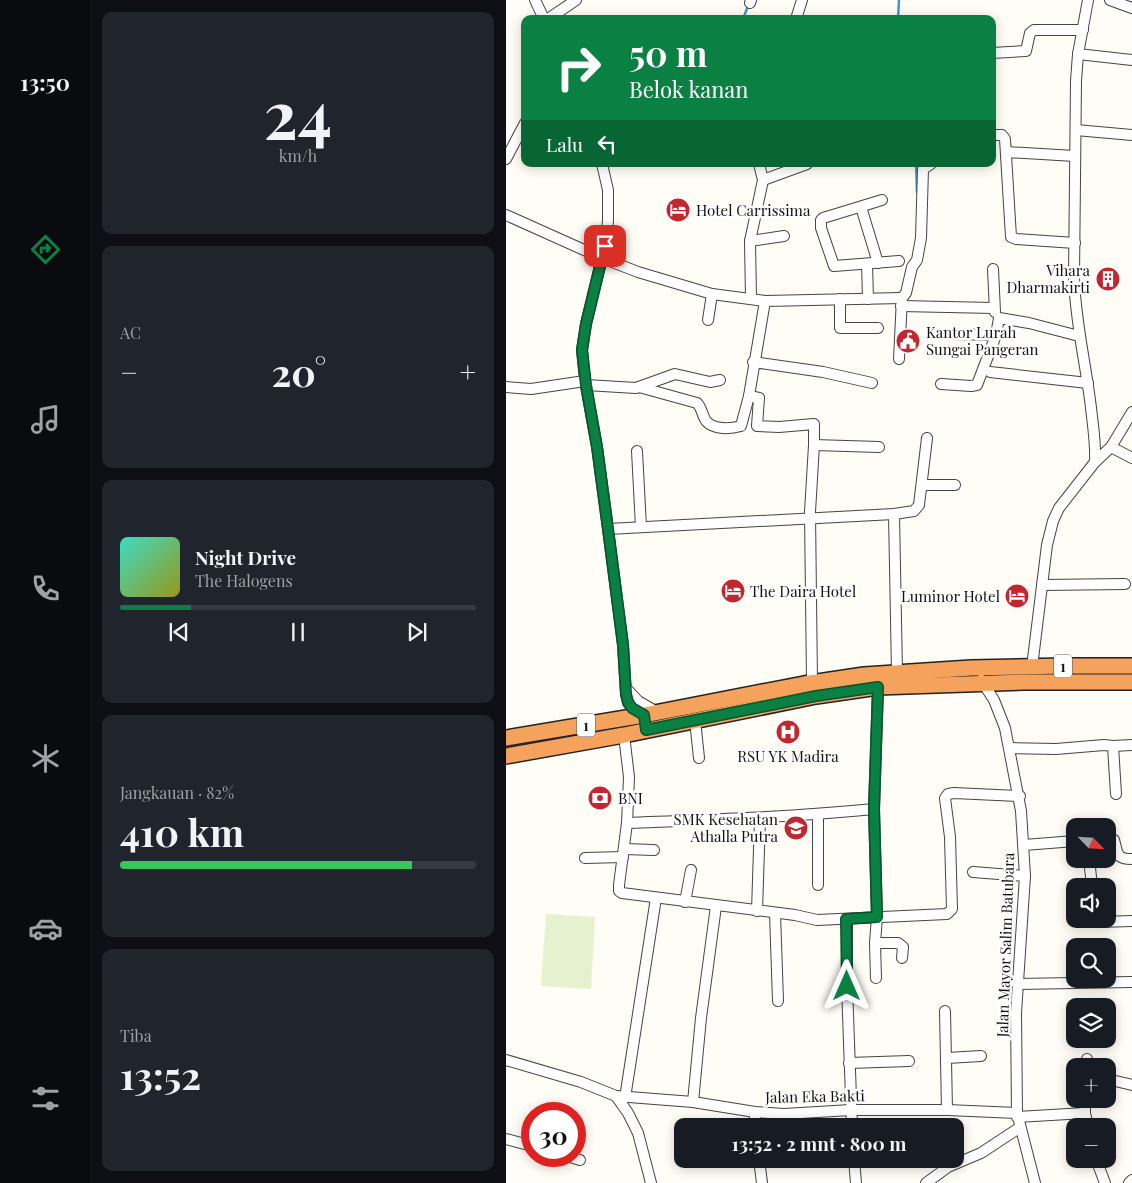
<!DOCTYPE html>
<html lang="id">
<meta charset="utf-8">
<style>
:root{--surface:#171b24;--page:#20242c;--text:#f1f3f6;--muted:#9ea1a6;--line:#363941;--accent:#0b8043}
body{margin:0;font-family:"Playfair Display",serif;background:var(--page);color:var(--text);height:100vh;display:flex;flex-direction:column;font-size:19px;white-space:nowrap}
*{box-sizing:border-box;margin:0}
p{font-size:16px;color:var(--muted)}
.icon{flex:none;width:28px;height:28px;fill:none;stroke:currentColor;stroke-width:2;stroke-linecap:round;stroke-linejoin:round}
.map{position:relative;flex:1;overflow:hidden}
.drawer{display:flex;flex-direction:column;gap:12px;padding:12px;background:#0d0f14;width:416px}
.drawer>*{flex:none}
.banner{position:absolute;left:15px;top:15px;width:475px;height:152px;border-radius:10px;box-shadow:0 2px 12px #0003;background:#0b8043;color:#fff;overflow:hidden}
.needle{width:32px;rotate:115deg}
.controls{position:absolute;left:560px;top:818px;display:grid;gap:10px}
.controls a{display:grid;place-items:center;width:50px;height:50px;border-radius:10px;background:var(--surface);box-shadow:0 2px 12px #0003;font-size:25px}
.speed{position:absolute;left:15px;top:1102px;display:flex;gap:10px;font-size:25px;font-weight:700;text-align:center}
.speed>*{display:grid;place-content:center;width:65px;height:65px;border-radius:50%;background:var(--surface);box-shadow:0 2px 12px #0003;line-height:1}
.speed .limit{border:8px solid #d22;background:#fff;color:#111}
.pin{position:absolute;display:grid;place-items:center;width:42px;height:42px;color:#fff;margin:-21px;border-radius:10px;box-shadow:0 2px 8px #0006}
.me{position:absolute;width:55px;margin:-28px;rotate:0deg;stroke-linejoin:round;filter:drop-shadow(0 0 4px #0008)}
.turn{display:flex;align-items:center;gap:18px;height:105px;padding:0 25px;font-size:22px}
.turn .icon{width:65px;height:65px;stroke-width:2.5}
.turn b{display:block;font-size:35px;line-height:42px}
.then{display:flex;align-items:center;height:48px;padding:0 25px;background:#0003;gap:10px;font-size:19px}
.big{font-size:38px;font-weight:700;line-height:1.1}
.drawer .tile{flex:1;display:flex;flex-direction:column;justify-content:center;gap:8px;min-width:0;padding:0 18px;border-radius:10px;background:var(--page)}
.drawer .dial{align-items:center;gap:0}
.dial b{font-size:65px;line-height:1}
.song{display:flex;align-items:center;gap:15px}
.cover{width:60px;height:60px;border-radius:8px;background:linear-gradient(135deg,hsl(170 70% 55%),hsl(60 70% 35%))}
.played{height:5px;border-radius:2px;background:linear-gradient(90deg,var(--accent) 20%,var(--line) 20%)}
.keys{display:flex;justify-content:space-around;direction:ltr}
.heat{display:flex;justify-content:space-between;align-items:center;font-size:28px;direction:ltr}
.charge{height:8px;border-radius:4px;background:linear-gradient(90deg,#34c759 82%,var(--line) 0)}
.trip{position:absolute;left:168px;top:1118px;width:290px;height:50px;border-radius:10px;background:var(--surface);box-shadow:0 2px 12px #0003;font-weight:700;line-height:50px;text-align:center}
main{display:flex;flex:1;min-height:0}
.menu{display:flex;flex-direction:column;width:90px;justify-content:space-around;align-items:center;background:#090b0e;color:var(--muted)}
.menu .icon{width:35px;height:35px}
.menu .active{color:var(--accent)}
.menu b{font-size:22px;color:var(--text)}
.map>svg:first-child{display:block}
</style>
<main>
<nav class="menu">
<b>13:50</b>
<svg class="icon active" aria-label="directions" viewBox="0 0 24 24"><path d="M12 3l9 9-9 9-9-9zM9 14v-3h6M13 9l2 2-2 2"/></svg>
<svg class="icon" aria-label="music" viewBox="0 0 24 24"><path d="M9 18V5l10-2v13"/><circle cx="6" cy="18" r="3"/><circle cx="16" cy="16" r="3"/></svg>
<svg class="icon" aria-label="phone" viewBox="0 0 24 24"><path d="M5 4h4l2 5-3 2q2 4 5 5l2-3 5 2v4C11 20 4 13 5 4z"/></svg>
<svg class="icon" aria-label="climate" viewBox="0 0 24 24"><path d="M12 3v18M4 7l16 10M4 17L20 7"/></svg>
<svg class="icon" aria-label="car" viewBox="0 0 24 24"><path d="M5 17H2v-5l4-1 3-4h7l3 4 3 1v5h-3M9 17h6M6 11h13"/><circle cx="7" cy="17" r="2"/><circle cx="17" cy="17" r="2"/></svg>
<svg class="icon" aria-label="filters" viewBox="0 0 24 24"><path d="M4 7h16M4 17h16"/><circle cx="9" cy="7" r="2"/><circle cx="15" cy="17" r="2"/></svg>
</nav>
<section class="drawer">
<div class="tile dial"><b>24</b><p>km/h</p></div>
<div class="tile"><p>AC</p>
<div class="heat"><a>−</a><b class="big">20°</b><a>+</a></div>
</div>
<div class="tile">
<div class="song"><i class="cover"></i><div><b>Night Drive</b><p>The Halogens</p></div></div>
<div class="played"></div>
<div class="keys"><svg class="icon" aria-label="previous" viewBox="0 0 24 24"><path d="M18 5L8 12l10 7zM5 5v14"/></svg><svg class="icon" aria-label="pause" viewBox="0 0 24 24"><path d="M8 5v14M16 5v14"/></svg><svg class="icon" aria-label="next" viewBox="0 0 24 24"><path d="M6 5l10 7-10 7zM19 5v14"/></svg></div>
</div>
<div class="tile"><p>Jangkauan · 82%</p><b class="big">410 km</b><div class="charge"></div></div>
<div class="tile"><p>Tiba</p><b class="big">13:52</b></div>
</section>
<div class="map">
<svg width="626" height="1183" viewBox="0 0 626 1183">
<rect width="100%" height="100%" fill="#fffdf5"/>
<polygon fill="#e6f2cf" points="40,914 89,917 85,989 35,986"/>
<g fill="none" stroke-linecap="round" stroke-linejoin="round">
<g stroke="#3f96cf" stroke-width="2.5">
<polyline points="237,19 242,6"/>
<polyline points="392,19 393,0"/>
<polyline points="410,164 411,192"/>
</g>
<defs>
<g id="minor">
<polyline points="29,0 38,19"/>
<path d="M582,0l-10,54 -2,27 -2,196c1,44 12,87 17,131 2,18 5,36 4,54"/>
<polyline points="604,0 626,8"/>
<polyline points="244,3 245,0"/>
<polyline points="42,19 70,0"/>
<polyline points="290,19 296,0"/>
<polyline points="486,53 520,51 524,33 528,30 577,30"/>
<polyline points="572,54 626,60"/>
<polyline points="570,130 626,135"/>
<polyline points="486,135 496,135 499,139 505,237 510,239 569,243"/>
<polyline points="500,152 569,156"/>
<polyline points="0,159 19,123"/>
<polyline points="96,164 102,190 102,221 99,245 80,324 76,350 79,381 91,447 102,529 117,645 120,694 122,703 126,708 138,715"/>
<polyline points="257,180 301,164"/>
<polyline points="376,200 317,218 315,220 315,228 328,266 393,261"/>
<polyline points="355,207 372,263"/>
<polyline points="0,215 96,258 132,272 206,294 259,301 396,298"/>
<polyline points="244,241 278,236"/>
<polyline points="361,264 362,299"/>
<polyline points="487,269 489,312"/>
<polyline points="245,298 244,241 257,180 253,164"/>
<polyline points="334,299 334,328 372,328"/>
<polyline points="395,306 488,308"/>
<polyline points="202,320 206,294"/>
<polyline points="446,334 490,335"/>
<polyline points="393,359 396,298 400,293 406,267 411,260 415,238 417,169 425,164"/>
<polyline points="247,362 317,372 366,383"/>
<polyline points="484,372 582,383"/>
<polyline points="435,384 465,386 471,385 490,335 493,318 523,323 573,336"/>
<polyline points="80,385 130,388 169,374 204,382 214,380"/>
<polyline points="0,387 25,389 79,381"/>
<path d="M133,387l58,16c5,5 5,12 9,18 8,9 24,8 35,5l8,-30 16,-95"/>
<polyline points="243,396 253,398 251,426 273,427 308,424 308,445"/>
<polyline points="605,447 626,458"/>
<polyline points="131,451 135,527"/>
<polyline points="416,485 449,485"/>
<polyline points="388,514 391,673"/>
<polyline points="102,529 388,514 408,511 413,505 421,438"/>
<polyline points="536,585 619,584"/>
<polyline points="526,667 541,545 547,521 553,508 589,462 605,447 626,412"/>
<polyline points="475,680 488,700 499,728 515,811 519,876 510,1013 511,1113 529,1183"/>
<polyline points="306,683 304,512 308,445 373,447"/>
<polyline points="120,688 132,701 151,712"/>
<polyline points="189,720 193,758"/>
<polyline points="118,735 123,777 121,823 113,885 113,891 116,893 289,915 311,920 441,914 446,909 444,837 439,798 442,794 448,793 514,796"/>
<polyline points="607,746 626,745"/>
<polyline points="504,748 550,749 598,745 607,746 610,794"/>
<polyline points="312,814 312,885"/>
<path d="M121,823c82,-3 165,-6 247,-14"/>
<path d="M601,839l7,1c4,14 2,19 18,19"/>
<polyline points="518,845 569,841"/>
<polyline points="118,849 148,850"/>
<polyline points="79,858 117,857"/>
<polyline points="583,859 586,886"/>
<polyline points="467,872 519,876"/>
<polyline points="179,902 185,870"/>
<polyline points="251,911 254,818"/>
<polyline points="269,913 272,1001"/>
<polyline points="341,919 341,986 346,1126"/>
<polyline points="590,919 593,922 626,921"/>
<polyline points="369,943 392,943 397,947 396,958"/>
<polyline points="370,978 369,943 371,917 368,809 372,687"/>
<polyline points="511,984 626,982"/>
<polyline points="439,1011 441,1110"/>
<polyline points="441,1058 475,1056"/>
<polyline points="0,1060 75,1082 110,1096 122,1113 132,1133 145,1183"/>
<polyline points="343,1063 403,1061"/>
<polyline points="581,1066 581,1059"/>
<polyline points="601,1079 626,1085"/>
<polyline points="110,1096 187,1102 249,1112 278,1114 345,1110 441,1110 511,1113"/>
<polyline points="119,1098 150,898"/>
<polyline points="579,1099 579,1113 582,1126"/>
<polyline points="187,1102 195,1018 210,906"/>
<polyline points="249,1112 249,1126"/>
<polyline points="511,1117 579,1113"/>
<polyline points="0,1139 26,1146"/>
<polyline points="61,1156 74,1160"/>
<polyline points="253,1159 256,1183"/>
<polyline points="348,1159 350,1183"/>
<polyline points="590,1159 599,1183"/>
<polyline points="420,1183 442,1167 475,1153 513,1128"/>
<polyline points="623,1183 626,1180"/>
</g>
<g id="highway">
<polyline points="0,738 138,715 298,684 358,675 465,668 558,666 626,666"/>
<polyline points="0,756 118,735 310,696 372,687 518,682 626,682"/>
</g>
</defs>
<use href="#minor" stroke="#444" stroke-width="12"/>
<use href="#highway" stroke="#222" stroke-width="18"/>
<use href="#minor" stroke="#fff" stroke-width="10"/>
<use href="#highway" stroke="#f5a25d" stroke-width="15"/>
</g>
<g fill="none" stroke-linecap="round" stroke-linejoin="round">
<defs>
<polyline id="route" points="99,246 80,324 76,350 80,385 91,447 102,529 117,645 120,694 122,702 126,708 138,715 140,730 310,696 372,687 368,809 371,917 340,919 341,986"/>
</defs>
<use href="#route" stroke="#07532c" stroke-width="12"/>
<use href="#route" stroke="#0b8043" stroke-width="9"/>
</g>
<defs>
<symbol id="hotel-disc" viewBox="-11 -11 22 22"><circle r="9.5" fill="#c4262e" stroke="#fff"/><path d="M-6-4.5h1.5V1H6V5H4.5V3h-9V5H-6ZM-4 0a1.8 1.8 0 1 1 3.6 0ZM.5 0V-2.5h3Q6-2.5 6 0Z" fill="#fff"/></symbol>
<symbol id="building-disc" viewBox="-11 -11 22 22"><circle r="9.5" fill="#c4262e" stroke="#fff"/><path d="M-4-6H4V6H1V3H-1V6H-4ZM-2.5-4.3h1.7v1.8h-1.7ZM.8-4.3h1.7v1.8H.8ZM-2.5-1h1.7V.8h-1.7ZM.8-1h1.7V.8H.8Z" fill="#fff"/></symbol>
<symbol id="civic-disc" viewBox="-11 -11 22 22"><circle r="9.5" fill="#c4262e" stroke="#fff"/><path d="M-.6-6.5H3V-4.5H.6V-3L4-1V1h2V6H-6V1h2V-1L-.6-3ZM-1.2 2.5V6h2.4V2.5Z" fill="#fff"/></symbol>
<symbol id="hospital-disc" viewBox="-11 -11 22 22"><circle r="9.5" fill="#c4262e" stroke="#fff"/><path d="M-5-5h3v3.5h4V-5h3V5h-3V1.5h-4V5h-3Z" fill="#fff"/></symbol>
<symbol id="bank-disc" viewBox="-11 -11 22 22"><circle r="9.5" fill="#c4262e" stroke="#fff"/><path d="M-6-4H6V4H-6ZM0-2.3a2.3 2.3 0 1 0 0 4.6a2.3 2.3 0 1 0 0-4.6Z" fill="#fff"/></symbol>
<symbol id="school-disc" viewBox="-11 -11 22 22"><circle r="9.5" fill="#c4262e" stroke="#fff"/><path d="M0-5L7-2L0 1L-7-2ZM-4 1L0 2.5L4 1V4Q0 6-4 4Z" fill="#fff"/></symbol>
</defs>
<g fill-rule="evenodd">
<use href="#hotel-disc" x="158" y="196" width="28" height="28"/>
<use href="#building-disc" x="588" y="265" width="28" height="28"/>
<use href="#civic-disc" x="388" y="327" width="28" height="28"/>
<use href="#hotel-disc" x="213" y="577" width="28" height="28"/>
<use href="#hotel-disc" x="497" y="582" width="28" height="28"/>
<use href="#hospital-disc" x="268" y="718" width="28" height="28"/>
<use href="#bank-disc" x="80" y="784" width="28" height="28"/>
<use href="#school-disc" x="276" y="814" width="28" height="28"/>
</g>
<g text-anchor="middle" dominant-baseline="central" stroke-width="5" stroke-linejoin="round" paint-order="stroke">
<g fill="#fff" stroke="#585858" stroke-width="1">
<rect x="548" y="654.5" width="18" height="23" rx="4"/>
<rect x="71" y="713.5" width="18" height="23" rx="4"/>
</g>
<g font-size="14" font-weight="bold" fill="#111">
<text x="557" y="666">1</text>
<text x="80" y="725">1</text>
</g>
<g font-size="15" fill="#111" stroke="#fff" text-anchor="start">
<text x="190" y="210">Hotel Carrissima</text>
<text x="584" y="270" text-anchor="end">Vihara<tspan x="584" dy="17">Dharmakirti</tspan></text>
<text x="420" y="332">Kantor Lurah<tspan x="420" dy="17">Sungai Pangeran</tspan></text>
<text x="244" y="591">The Daira Hotel</text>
<text x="494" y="596" text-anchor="end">Luminor Hotel</text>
<text x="282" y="756" text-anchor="middle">RSU YK Madira</text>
<text x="112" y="798">BNI</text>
<text x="272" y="819" text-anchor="end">SMK Kesehatan<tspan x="272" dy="17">Athalla Putra</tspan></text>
</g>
<g font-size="15" fill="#111" stroke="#fff">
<text transform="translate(499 945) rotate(-88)">Jalan Mayor Salim Batubara</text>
<text transform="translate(309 1096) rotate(-1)">Jalan Eka Bakti</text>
</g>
</g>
</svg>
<div class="controls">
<a><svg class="needle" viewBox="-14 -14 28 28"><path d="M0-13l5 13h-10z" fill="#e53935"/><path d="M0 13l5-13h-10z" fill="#9ea1a6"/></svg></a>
<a><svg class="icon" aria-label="sound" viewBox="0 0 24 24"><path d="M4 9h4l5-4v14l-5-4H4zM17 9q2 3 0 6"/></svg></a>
<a><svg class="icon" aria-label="search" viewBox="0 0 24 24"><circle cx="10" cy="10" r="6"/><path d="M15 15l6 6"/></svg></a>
<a><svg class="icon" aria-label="layers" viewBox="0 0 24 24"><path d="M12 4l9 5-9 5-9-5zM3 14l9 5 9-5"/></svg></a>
<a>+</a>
<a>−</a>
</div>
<div class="speed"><div class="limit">30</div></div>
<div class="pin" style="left:99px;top:246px;background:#d93025"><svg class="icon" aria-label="arrive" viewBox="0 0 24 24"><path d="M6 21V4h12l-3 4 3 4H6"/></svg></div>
<svg class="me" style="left:341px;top:986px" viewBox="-20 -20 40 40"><path d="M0-17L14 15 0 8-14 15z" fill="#0b8043" stroke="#fff" stroke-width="4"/></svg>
<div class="trip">13:52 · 2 mnt · 800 m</div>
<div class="banner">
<div class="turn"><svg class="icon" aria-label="right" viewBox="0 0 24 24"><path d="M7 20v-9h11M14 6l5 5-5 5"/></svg><div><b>50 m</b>Belok kanan</div></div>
<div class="then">Lalu<svg class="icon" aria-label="left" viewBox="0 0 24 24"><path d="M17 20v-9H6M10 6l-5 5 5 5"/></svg></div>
</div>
</div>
</main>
